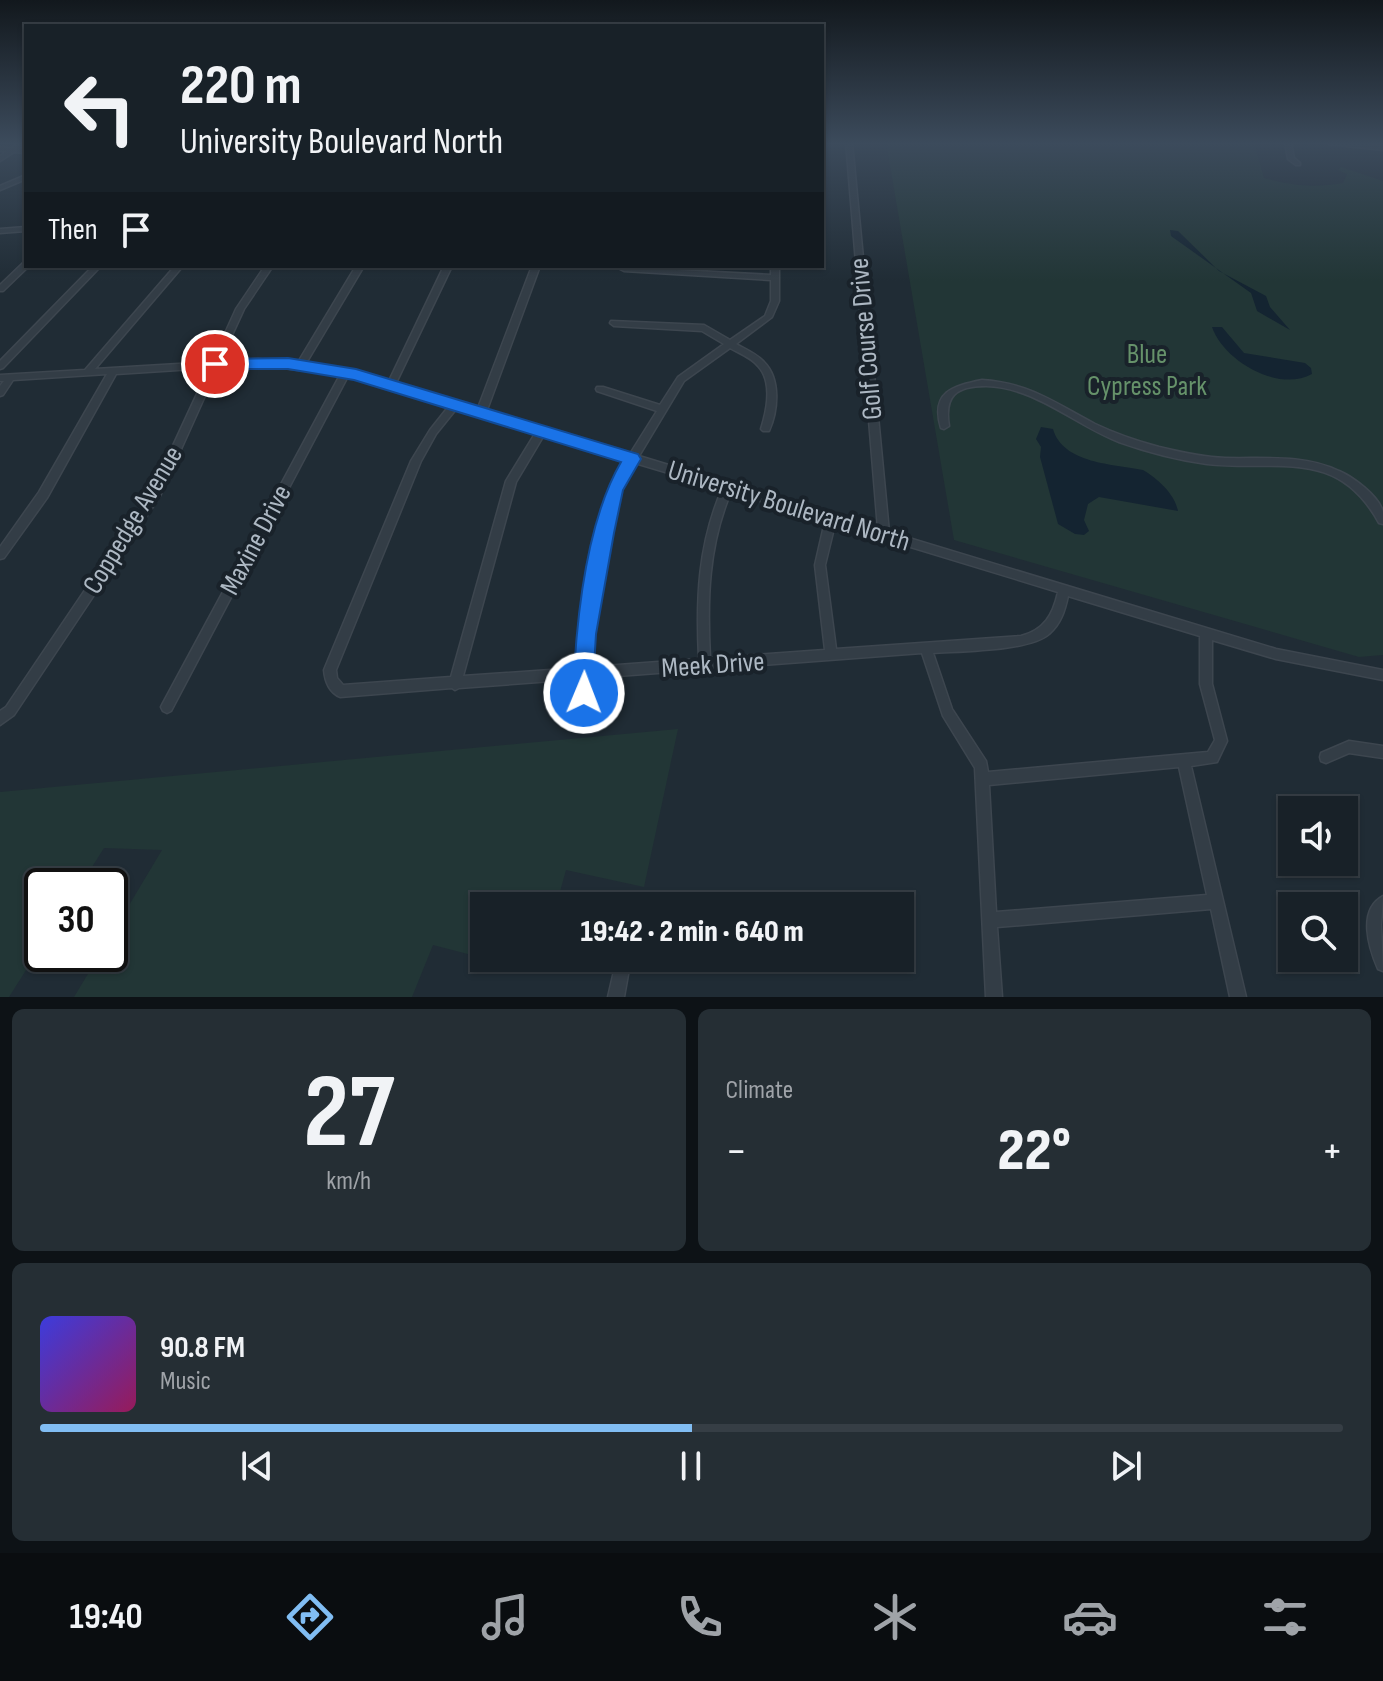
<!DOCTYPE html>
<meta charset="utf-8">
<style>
:root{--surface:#182128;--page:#252e34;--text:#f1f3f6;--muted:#9fa3a8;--line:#363e45;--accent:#81bdf3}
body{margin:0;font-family:"Sofia Sans Condensed",sans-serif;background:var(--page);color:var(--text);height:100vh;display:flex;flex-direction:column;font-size:30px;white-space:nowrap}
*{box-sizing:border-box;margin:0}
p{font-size:26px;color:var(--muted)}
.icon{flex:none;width:44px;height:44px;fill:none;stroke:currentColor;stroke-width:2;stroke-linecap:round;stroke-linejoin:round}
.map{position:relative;height:997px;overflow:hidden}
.sheet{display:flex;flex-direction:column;gap:12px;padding:12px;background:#0d1216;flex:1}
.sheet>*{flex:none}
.banner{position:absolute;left:24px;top:24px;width:800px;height:244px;border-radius:0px;box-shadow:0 2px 6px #0004,0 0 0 2px var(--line);background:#182128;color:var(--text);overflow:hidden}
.buttons{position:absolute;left:1278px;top:796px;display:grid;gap:16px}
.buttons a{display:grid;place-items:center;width:80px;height:80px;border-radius:0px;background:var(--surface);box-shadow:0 2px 6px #0004,0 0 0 2px var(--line);font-size:40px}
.speed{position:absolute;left:24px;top:868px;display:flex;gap:16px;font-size:40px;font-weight:700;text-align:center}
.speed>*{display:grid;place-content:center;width:104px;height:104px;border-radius:50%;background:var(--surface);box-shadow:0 2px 6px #0004,0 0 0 2px var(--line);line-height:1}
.speed .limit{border:4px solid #111;border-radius:12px;background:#fff;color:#111}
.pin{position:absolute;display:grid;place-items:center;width:68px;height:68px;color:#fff;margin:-34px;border:4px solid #fff;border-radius:50%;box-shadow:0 2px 8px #0007}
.me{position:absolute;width:88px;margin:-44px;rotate:1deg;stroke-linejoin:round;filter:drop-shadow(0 0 6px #0008)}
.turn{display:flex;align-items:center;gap:28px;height:168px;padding:0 24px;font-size:36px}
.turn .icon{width:104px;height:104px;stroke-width:2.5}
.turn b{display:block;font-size:56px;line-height:68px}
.then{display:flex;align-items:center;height:76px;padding:0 24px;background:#0003;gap:16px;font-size:30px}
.big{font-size:60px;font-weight:800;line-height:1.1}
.sheet .widget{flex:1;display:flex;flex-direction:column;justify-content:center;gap:12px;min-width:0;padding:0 28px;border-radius:12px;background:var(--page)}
.sheet .dial{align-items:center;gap:0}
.dial b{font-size:104px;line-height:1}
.song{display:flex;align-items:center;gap:24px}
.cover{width:96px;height:96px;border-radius:12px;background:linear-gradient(135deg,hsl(240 70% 55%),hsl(330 70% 35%))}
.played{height:8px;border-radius:4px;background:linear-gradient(90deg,var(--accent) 50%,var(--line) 50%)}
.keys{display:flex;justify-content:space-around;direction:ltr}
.heat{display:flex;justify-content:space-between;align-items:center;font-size:44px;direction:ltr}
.sheet .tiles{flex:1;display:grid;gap:12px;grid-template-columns:1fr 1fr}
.widget:last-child{grid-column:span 2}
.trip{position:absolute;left:470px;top:892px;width:444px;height:80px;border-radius:0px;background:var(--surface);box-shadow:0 2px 6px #0004,0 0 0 2px var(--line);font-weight:800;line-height:80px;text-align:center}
.dock{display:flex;height:128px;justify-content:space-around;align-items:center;background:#0a0d10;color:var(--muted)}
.dock .icon{width:56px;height:56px}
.dock .current{color:var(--accent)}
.dock b{font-size:36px;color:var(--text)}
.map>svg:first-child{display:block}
</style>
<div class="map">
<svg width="1383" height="997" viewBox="0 0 1383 997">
<rect width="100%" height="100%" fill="#202c35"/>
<g fill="#223636">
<path d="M886,142h368l10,36c29,8 49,10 79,5l4,-9 -9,-4 3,-3 42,14v474l-24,2 -405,-117z"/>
<polygon points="678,729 644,887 566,870 556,906 484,906 484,958 541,958 537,972 433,945 412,997 74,997 100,954 110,954 110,937 162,850 104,848 80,886 42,886 42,945 9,997 0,997 0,792"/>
</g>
<g fill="#142431">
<polygon points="1170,230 1178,231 1219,271 1266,296 1270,307 1290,330 1257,311 1251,293 1171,236"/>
<path d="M1212,327h10l22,26 61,10 6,5 1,6c-34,19 -89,-14 -100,-47z"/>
<path d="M1041,427l12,2c10,35 61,35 90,41 14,8 32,24 35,41l-79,-14 -11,7 -4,16 5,11 -5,4 -9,-1 -17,-10 -18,-67 1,-10 -5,-8z"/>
</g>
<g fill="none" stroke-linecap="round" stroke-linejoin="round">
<defs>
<g id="minor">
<polygon points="21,142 26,142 26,143 19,149 26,149 26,153 14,152 0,161 0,156 7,151 0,151 0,147 11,148"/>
<path d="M846,142h6l37,390 387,117 107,21v10l-107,-21 -64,-19v44l15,57 -10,21 -26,4 55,231h-16l-19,-88 -214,18 5,70h-16l-11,-229 -32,-52 -21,-63 -331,25 -1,33 -2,4 -4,2 -4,-2 -2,-4 1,-32 -120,9 -4,2 -3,-2 -112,9c-11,-5 -15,-16 -16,-27l87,-209 19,-31 19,-24 -93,-29 -8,-1 -177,335 -4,2 -4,-2 -2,-4 2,-4 177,-328 -82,-10 -40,2 -58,129 -146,219 -14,10v-14l6,-4 146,-216 57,-123 -93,6 -69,124 -43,60 -4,1v-12l39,-55 68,-118 -94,6 -10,15 -3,1v-10l4,-5h-4v-6l85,-5 90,-104h8l-88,103 117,-7 24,-53 29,-43h8l-29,43 -24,52 38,-2 39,5 59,-98h8l-59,99 51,6 33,10 55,-115h8l-56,117 82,25 54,-142h8l-53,144 143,44 27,-43 -60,-20 -1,-2 1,-2h6l57,18 18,-28 46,-33 -22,-13 -88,-5 -4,-3 1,-2 93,4 26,15 35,-24 6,-15v-21l-147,-9 -4,-2 1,-2 150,8v-9h8v35l-7,16 -36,27c9,5 21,10 28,18 17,17 14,49 5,69h-6l-2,-2c6,-19 12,-47 -3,-63 -6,-8 -19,-13 -28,-18l-46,33 -45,75 239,73zM457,408l79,24 -30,49 -55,196 -108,8 -6,-7 -1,-8 85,-209 15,-27zM544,435l83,25 -18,29 -29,145 -1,34 -116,8 53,-194zM635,463l87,26c-24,56 -26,110 -23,170l-108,8 1,-33 27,-145zM731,492l94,29 -10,44 10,85 -115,8c-3,-57 -2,-112 21,-166zM835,524l223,68c-5,23 -14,38 -37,44l-185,13 -11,-84zM1068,596l132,40v48l15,56 -7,12 -220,20 -2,-11 -34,-52 -19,-56c28,-2 97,-2 116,-19 12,-10 16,-24 19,-38zM1179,767l28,128 -211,17 -7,-127z"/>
<polygon points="1285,142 1291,142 1294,158 1300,163 1300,165 1296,165 1288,159"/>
<polygon points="1326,142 1342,142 1383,146 1383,150 1329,144"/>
<polygon points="26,175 26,179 0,190 0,186"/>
<polygon points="26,227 26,231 0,233 0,229"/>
<polygon points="23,263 26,263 26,266 29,266 3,291 0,291 0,285"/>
<polygon points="93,266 101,266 3,368 0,369 0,361"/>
<path d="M982,380c47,3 73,23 113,44 21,10 42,17 64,23 21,5 43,10 66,11 39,1 78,-4 114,13 14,6 40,25 44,41 0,4 0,8 0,12l-4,-1c-42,-77 -102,-51 -172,-59 -29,-4 -60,-12 -88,-22 -44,-17 -84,-55 -133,-56 -30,0 -42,10 -37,40l-5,3 -3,-1c-11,-36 12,-42 41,-48z"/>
<polygon points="1349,741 1383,746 1383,758 1349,753 1326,763 1321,761 1320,757 1321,753"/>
<path d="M1383,896l-2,29 2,46 -5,-2c-9,-21 -21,-59 5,-73z"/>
<polygon points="617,958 631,958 624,997 608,997"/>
</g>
</defs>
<use href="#minor" stroke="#3d464f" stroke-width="3"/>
<use href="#minor" fill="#333d46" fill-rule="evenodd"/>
</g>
<linearGradient id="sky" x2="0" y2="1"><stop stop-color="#12181d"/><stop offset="0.51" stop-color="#3c4b5c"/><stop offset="1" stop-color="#3c4b5c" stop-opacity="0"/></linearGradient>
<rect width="1383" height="281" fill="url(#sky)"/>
<path fill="#1a73e8" stroke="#114b97" stroke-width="2" d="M288,358l68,11 282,85 3,5 -18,31 -9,43 -18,101 -4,66 -8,3 -8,-3 -3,-7c3,-72 12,-169 48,-231l-267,-82 -66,-11h-73l-8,-5 8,-5z"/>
<g text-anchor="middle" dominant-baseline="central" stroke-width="8" stroke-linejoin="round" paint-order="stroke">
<g font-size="28" fill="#adb8c3" stroke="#19222a">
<text transform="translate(866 339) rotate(-95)">Golf Course Drive</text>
<text transform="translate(789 506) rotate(17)">University Boulevard North</text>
<text transform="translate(133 520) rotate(-59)">Coppedge Avenue</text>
<text transform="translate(256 540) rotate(-62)">Maxine Drive</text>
<text transform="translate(713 665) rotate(-4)">Meek Drive</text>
</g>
<g font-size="28" fill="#66926a" stroke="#19222a">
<text x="1147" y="354">Blue<tspan x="1147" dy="32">Cypress Park</tspan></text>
</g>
</g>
</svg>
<div class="buttons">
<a><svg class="icon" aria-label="sound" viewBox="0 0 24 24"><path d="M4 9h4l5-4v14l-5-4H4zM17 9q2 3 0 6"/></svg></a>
<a><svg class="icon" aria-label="search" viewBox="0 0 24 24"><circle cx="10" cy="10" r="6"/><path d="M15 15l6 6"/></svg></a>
</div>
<div class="speed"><div class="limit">30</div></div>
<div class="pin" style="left:215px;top:364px;background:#d93025"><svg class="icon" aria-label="arrive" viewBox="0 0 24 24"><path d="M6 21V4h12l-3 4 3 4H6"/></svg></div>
<svg class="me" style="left:584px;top:693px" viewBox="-20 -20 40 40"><circle r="17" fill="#1a73e8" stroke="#fff" stroke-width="3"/><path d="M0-11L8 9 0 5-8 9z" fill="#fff"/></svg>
<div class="trip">19:42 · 2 min · 640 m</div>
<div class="banner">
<div class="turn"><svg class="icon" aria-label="left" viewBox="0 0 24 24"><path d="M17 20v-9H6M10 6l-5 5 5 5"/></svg><div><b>220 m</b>University Boulevard North</div></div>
<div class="then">Then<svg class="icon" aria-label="arrive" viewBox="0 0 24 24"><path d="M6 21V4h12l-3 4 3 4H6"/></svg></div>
</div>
</div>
<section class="sheet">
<div class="tiles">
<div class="widget dial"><b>27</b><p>km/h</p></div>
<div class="widget"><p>Climate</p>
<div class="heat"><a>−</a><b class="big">22°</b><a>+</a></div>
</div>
<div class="widget">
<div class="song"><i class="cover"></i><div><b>90.8 FM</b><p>Music</p></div></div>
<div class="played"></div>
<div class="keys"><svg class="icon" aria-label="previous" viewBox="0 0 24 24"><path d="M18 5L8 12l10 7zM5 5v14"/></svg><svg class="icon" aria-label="pause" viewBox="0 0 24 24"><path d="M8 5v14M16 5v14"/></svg><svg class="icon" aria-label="next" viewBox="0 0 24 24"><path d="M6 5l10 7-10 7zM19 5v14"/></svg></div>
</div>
</div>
</section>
<nav class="dock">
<b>19:40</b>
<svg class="icon current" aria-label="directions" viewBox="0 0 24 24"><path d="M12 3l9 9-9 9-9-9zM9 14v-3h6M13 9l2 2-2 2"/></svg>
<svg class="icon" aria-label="music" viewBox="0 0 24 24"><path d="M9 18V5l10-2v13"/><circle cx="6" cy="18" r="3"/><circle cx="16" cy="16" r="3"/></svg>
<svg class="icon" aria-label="phone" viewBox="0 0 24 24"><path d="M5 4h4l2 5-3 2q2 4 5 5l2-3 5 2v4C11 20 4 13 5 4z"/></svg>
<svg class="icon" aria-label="climate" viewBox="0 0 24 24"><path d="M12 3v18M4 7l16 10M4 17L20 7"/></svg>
<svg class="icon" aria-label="car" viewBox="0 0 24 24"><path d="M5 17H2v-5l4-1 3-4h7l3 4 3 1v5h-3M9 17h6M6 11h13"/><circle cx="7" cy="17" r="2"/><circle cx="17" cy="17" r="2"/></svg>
<svg class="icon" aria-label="filters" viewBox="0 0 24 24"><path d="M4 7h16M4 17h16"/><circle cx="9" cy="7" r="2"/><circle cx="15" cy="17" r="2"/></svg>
</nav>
